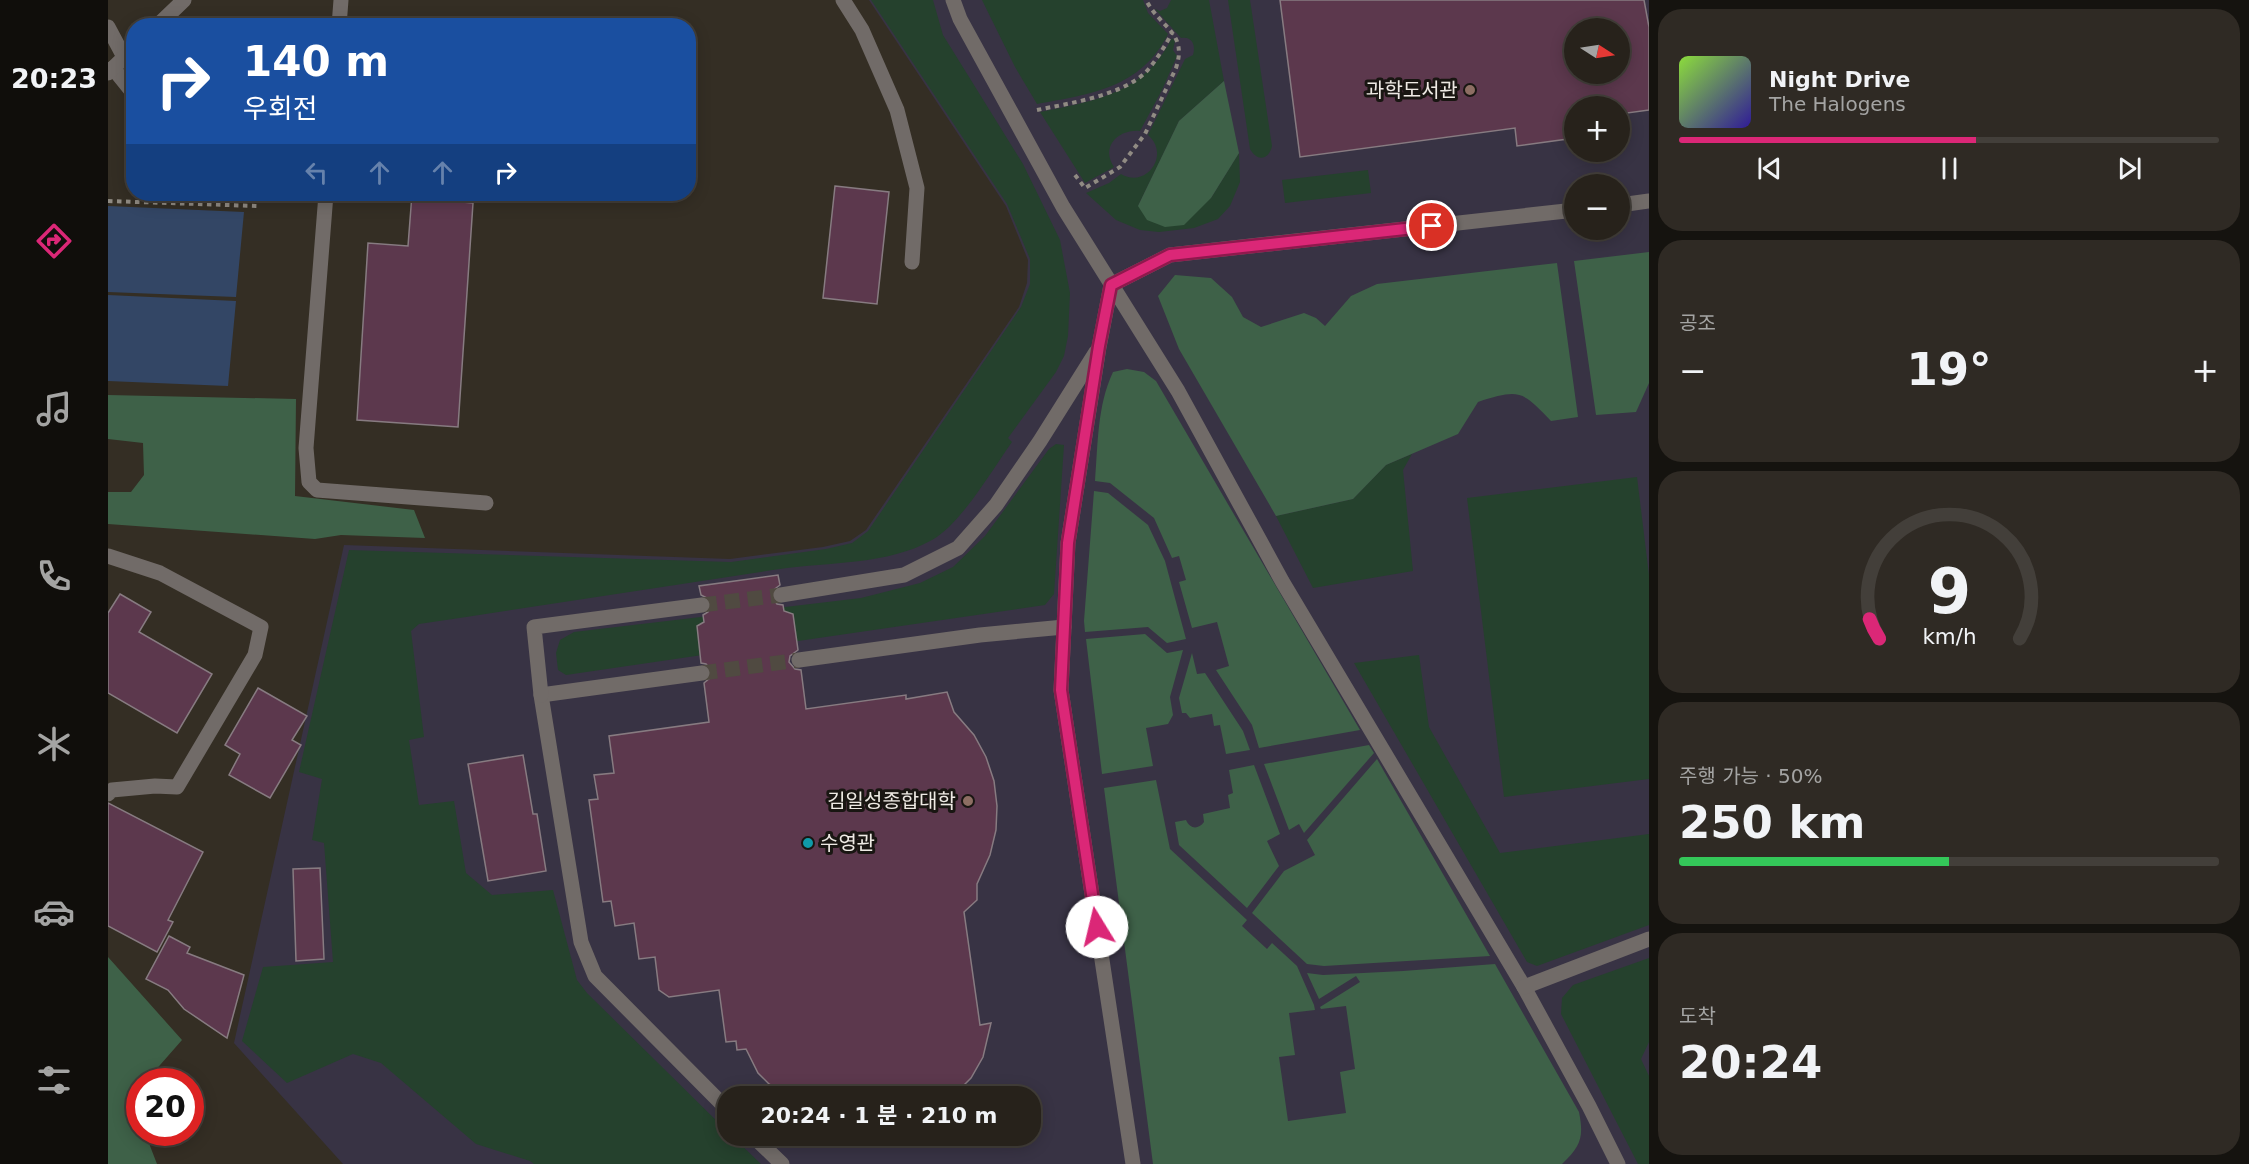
<!DOCTYPE html>
<html lang="ko">
<meta charset="utf-8">
<style>
:root{--surface:#27221b;--page:#2f2a24;--text:#f1f3f6;--muted:#a4a4a3;--line:#433f3a;--accent:#db2777}
body{margin:0;font-family:"DejaVu Sans","Noto Sans KR",sans-serif;background:var(--page);color:var(--text);height:100vh;display:flex;flex-direction:column;font-size:22px;white-space:nowrap}
*{box-sizing:border-box;margin:0}
p{font-size:20px;color:var(--muted)}
.icon{flex:none;width:33px;height:33px;fill:none;stroke:currentColor;stroke-width:2;stroke-linecap:round;stroke-linejoin:round}
.map{position:relative;flex:1;overflow:hidden}
.panel{display:flex;flex-direction:column;gap:9px;padding:9px;background:#15130f;width:600px}
.panel>*{flex:none}
.guide{position:absolute;left:18px;top:18px;width:570px;height:183px;border-radius:24px;box-shadow:0 3px 15px #0003,0 0 0 2px var(--line);background:#1a4fa0;color:#fff;overflow:hidden}
.needle{width:39px;rotate:102deg}
.fabs{position:absolute;left:1456px;top:18px;display:grid;gap:12px}
.fabs a{display:grid;place-items:center;width:66px;height:66px;border-radius:50%;background:var(--surface);box-shadow:0 3px 15px #0003,0 0 0 2px var(--line);font-size:30px}
.speed{position:absolute;left:18px;top:1068px;display:flex;gap:12px;font-size:30px;font-weight:700;text-align:center}
.speed>*{display:grid;place-content:center;width:78px;height:78px;border-radius:50%;background:var(--surface);box-shadow:0 3px 15px #0003,0 0 0 2px var(--line);line-height:1}
.speed .limit{border:9px solid #d22;background:#fff;color:#111}
.pin{position:absolute;display:grid;place-items:center;width:51px;height:51px;color:#fff;margin:-26px;border:3px solid #fff;border-radius:50%;box-shadow:0 2px 6px #0007}
.me{position:absolute;width:66px;margin:-33px;rotate:351deg;stroke-linejoin:round;filter:drop-shadow(0 0 4px #0008)}
.turn{display:flex;align-items:center;gap:21px;height:126px;padding:0 18px;font-size:27px}
.turn .icon{width:78px;height:78px;stroke-width:2.5}
.turn b{display:block;font-size:42px;line-height:51px}
.lanes{display:flex;align-items:center;height:57px;padding:0 18px;background:#0003;justify-content:center;gap:30px;direction:ltr}
.lanes .off{opacity:.35}
.big{font-size:45px;font-weight:700;line-height:1.1}
.panel .card{flex:1;display:flex;flex-direction:column;justify-content:center;gap:9px;min-width:0;padding:0 21px;border-radius:24px;background:var(--page)}
.panel .dial{align-items:center;gap:0}
.dial svg{height:156px;overflow:visible;fill:none;stroke:var(--line);stroke-width:7;stroke-linecap:round;text-anchor:middle}
.dial text{fill:var(--text);stroke:none}
.song{display:flex;align-items:center;gap:18px}
.cover{width:72px;height:72px;border-radius:9px;background:linear-gradient(135deg,hsl(90 70% 55%),hsl(250 70% 35%))}
.played{height:6px;border-radius:3px;background:linear-gradient(90deg,var(--accent) 55%,var(--line) 55%)}
.keys{display:flex;justify-content:space-around;direction:ltr}
.heat{display:flex;justify-content:space-between;align-items:center;font-size:33px;direction:ltr}
.charge{height:9px;border-radius:4px;background:linear-gradient(90deg,#34c759 50%,var(--line) 0)}
.trip{position:absolute;left:609px;top:1086px;width:324px;height:60px;border-radius:24px;background:var(--surface);box-shadow:0 3px 15px #0003,0 0 0 2px var(--line);font-weight:700;line-height:60px;text-align:center}
main{display:flex;flex:1;min-height:0}
.dock{display:flex;flex-direction:column;width:108px;justify-content:space-around;align-items:center;background:#100e0b;color:var(--muted)}
.dock .icon{width:42px;height:42px}
.dock .selected{color:var(--accent)}
.dock b{font-size:27px;color:var(--text)}
.map>svg:first-child{display:block}
</style>
<main>
<nav class="dock">
<b>20:23</b>
<svg class="icon selected" aria-label="directions" viewBox="0 0 24 24"><path d="M12 3l9 9-9 9-9-9zM9 14v-3h6M13 9l2 2-2 2"/></svg>
<svg class="icon" aria-label="music" viewBox="0 0 24 24"><path d="M9 18V5l10-2v13"/><circle cx="6" cy="18" r="3"/><circle cx="16" cy="16" r="3"/></svg>
<svg class="icon" aria-label="phone" viewBox="0 0 24 24"><path d="M5 4h4l2 5-3 2q2 4 5 5l2-3 5 2v4C11 20 4 13 5 4z"/></svg>
<svg class="icon" aria-label="climate" viewBox="0 0 24 24"><path d="M12 3v18M4 7l16 10M4 17L20 7"/></svg>
<svg class="icon" aria-label="car" viewBox="0 0 24 24"><path d="M5 17H2v-5l4-1 3-4h7l3 4 3 1v5h-3M9 17h6M6 11h13"/><circle cx="7" cy="17" r="2"/><circle cx="17" cy="17" r="2"/></svg>
<svg class="icon" aria-label="filters" viewBox="0 0 24 24"><path d="M4 7h16M4 17h16"/><circle cx="9" cy="7" r="2"/><circle cx="15" cy="17" r="2"/></svg>
</nav>
<div class="map">
<svg width="1541" height="1164" viewBox="0 0 1541 1164">
<rect width="100%" height="100%" fill="#342e24"/>
<path fill="#383344" fill-rule="evenodd" d="M761,0h780v1164h-1306l-109,-121 110,-498 386,14 93,-12 27,-6 16,-11 153,-223 8,-24 1,-23 -22,-54zM1467,28h45v46h-45zM1467,106h45v46h-45zM1467,184h45v46h-45zM620,1096h302v40h-302z"/>
<g fill="#25412d">
<path d="M763,0h62l10,35 80,129 37,76 10,53 -2,43 -4,20 -8,16 -48,66 4,4c-20,28 -51,82 -80,98 -44,25 -103,22 -152,29 -120,18 -240,37 -361,55l-8,7 13,106 -15,3 10,65 35,-4 12,72 26,22 61,-5 24,90 10,13 140,138 1,5h4l29,28h-227l-4,-3 -54,-17 -95,-81 -28,-9 -66,29 -45,-42 21,-74 70,-5 -9,-119 -12,-3 10,-61 -23,-7 50,-222 382,12 95,-13 26,-6 16,-12 153,-224 9,-23v-25l-23,-55z"/>
<path d="M874,0h161l5,13 20,21c-27,54 -77,60 -131,70l-22,-37z"/>
<path d="M1063,0h38l15,81 -45,40 -41,85 73,-8 28,-45 1,29 -10,24 -12,13 -24,9 -35,4 -19,-2 -24,-10 -30,-27 23,-10 12,-9c25,15 50,-19 27,-39l37,-76 8,-4c3,-10 -1,-19 -12,-17l-26,-29 5,2 7,-3z"/>
<path d="M1120,0h22l22,146c-3,14 -15,16 -22,3z"/>
<path d="M1064,38l3,3 -2,9 4,6 -15,34 -22,41c-21,-2 -40,15 -26,36l-29,16 -45,-71c56,-11 104,-19 132,-74z"/>
<polygon points="1260,170 1263,193 1177,203 1174,180"/>
<polygon points="948,444 956,445 946,594 937,605 458,675 450,670 448,653 452,640 466,632 753,598 812,583 845,567 877,536 941,449"/>
<polygon points="1304,454 1295,470 1305,571 1205,588 1168,516 1245,499 1278,465"/>
<polygon points="1529,477 1541,575 1541,779 1396,797 1359,498"/>
<polygon points="1311,655 1321,727 1392,853 1541,834 1541,925 1429,966 1419,962 1246,663"/>
<polygon points="1541,958 1541,1042 1533,1059 1541,1076 1541,1164 1530,1164 1453,1014 1454,998 1465,985"/>
</g>
<g fill="#3e6148">
<polygon points="1116,81 1131,153 1103,198 1076,225 1057,227 1039,220 1030,206 1071,121"/>
<polygon points="1541,252 1541,383 1528,412 1488,415 1466,261"/>
<path d="M1449,263l21,154 -27,4c-29,-31 -32,-32 -73,-19l-20,32 -72,31 -33,34 -77,17 -97,-167 -21,-53 17,-21 36,3 21,19 11,20 18,10 43,-14 12,5 9,8 26,-30 26,-12z"/>
<path d="M1019,369l17,3 12,9 204,349 -101,18 -7,-23 -36,-55 13,-4 -12,-44 -25,6 -13,-46 7,-2 -7,-24 -7,2 -18,-40 -44,-35 -15,-2c3,-36 2,-75 18,-109z"/>
<polygon points="0,395 188,399 187,496 306,510 317,538 233,535 207,539 0,524 0,492 23,492 36,475 35,443 0,439"/>
<polygon points="986,491 1000,493 1040,525 1057,561 1078,639 1059,643 1040,627 977,632 976,621"/>
<polygon points="1037,634 1059,653 1075,650 1062,697 1065,715 1060,724 1038,728 1045,766 994,774 978,639"/>
<polygon points="1084,653 1089,674 1097,673 1135,731 1142,750 1118,754 1112,725 1106,726 1104,714 1082,718 1078,713 1074,713 1071,698"/>
<polygon points="1261,745 1266,753 1196,833 1191,824 1181,830 1156,764"/>
<polygon points="1269,759 1281,780 1382,956 1216,966 1199,964 1144,913 1176,871 1207,855 1199,840"/>
<path d="M1146,765l26,69 -13,7 12,25 -32,42 -68,-63 -4,-23 11,-2c4,9 12,10 18,2l-1,-8 27,-6 -2,-13 5,-2 -4,-23z"/>
<path d="M1048,780l14,69 77,71 -5,6 25,23 5,-6 25,23 17,39 1,5 -26,3 6,42 -16,2 9,64 58,-8 -6,-41 15,-3 -9,-63 -25,3 -1,-2 40,-25 -4,-6 -37,23 -12,-26 16,2 80,-4 92,-7 84,148c5,25 2,34 -17,52h-409l-49,-376z"/>
<polygon points="0,957 74,1040 38,1081 32,1082 32,1132 37,1133 49,1164 0,1164"/>
</g>
<g fill="#334665">
<polygon points="0,206 136,212 128,297 0,292"/>
<polygon points="0,295 128,301 120,386 0,381"/>
</g>
<g fill="#5c384d" stroke="#877b81" stroke-width="1.5" fill-rule="evenodd">
<path d="M1172,0h364l5,27v83l-29,4v-8h-45v32l-58,8 -2,-18 -215,29zM1467,28h45v46h-45z"/>
<polygon points="727,186 781,192 769,304 715,298"/>
<polygon points="304,194 335,194 334,200 365,203 350,427 249,420 260,243 300,246"/>
<polygon points="670,575 672,585 664,591 664,597 669,604 675,605 676,611 685,614 690,650 682,656 681,662 687,669 693,670 698,709 798,695 798,699 839,692 846,712 866,735 878,757 886,781 889,806 888,830 882,855 869,884 869,900 856,912 872,1025 883,1023 875,1057 863,1078 845,1096 692,1096 675,1093 661,1084 650,1073 638,1049 629,1050 628,1041 618,1042 611,990 561,997 551,990 547,957 531,959 526,923 507,926 503,901 495,902 481,800 490,799 486,775 506,773 501,736 601,722 596,683 603,677 604,671 598,664 593,663 589,626 596,622 595,615 600,612 604,604 601,599 593,595 591,586"/>
<polygon points="12,594 43,612 31,632 104,674 69,733 0,693 0,613"/>
<polygon points="150,688 199,716 184,740 193,745 162,798 121,775 132,754 117,745"/>
<polygon points="415,755 425,814 429,814 438,871 380,881 360,764"/>
<polygon points="0,803 95,852 60,920 65,922 49,952 0,926"/>
<polygon points="212,868 216,959 188,961 185,869"/>
<polygon points="61,936 82,947 79,953 136,975 119,1038 76,1009 60,990 38,979"/>
</g>
<g fill="none" stroke-linecap="round" stroke-linejoin="round">
<g stroke="#504a41" stroke-width="15" stroke-dasharray="15 8" stroke-linecap="butt">
<polyline points="594,605 673,595"/>
<polyline points="594,673 691,660"/>
</g>
<g stroke="#908b83" stroke-width="4" stroke-dasharray="4.5 4.5" stroke-linecap="butt">
<path d="M929,110c33,-7 84,-14 109,-38 10,-11 19,-26 26,-39"/>
<path d="M967,175l10,13 35,-21 25,-33 31,-66c12,-36 -16,-40 -30,-68"/>
<polyline points="0,201 149,206"/>
</g>
<g stroke="#716b68" stroke-width="15">
<polyline points="735,0 754,30 789,110 809,188 804,262"/>
<polyline points="845,0 852,19 955,207 1070,391 1174,581 1416,987 1481,1106 1510,1164"/>
<polyline points="49,26 76,0"/>
<polyline points="231,26 233,0"/>
<polyline points="0,27 16,57"/>
<polyline points="5,68 26,94"/>
<polyline points="0,73 26,48"/>
<polyline points="218,194 198,448 201,482 209,490 378,503"/>
<polyline points="1512,205 1541,201"/>
<polyline points="0,556 52,573 153,627 147,655 69,787 47,786 4,790 0,794"/>
<polyline points="673,595 796,575 850,548 888,505 932,441 988,352"/>
<polyline points="691,660 872,635 956,627"/>
<polyline points="594,673 433,695 473,942 487,976 620,1110"/>
<polyline points="433,695 426,627 594,605"/>
<polyline points="1416,987 1541,939"/>
<polyline points="645,1136 674,1164"/>
<polyline points="1025,1164 953,690 960,543 991,347 1003,285 1062,255 1467,210"/>
</g>
</g>
<g fill="none" stroke-linecap="round" stroke-linejoin="round">
<defs>
<polyline id="route" points="989,927 953,690 960,543 991,346 1003,285 1062,255 1324,226"/>
</defs>
<use href="#route" stroke="#8e194d" stroke-width="15"/>
<use href="#route" stroke="#db2777" stroke-width="10"/>
</g>
<g fill="#8d6e63" stroke="#191612" stroke-width="2">
<circle cx="1362" cy="90" r="6"/>
<circle cx="860" cy="801" r="6"/>
</g>
<circle fill="#0f9aa8" stroke="#191612" stroke-width="2" cx="700" cy="843" r="6"/>
<g text-anchor="middle" dominant-baseline="central" stroke-width="6" stroke-linejoin="round" paint-order="stroke">
<g font-size="20" fill="#eeeae4" stroke="#191612" text-anchor="end">
<text x="1350" y="90">과학도서관</text>
<text x="848" y="801">김일성종합대학</text>
<text x="712" y="843" text-anchor="start">수영관</text>
</g>
</g>
</svg>
<div class="fabs">
<a><svg class="needle" viewBox="-14 -14 28 28"><path d="M0-13l5 13h-10z" fill="#e53935"/><path d="M0 13l5-13h-10z" fill="#a4a4a3"/></svg></a>
<a>+</a>
<a>−</a>
</div>
<div class="speed"><div class="limit">20</div></div>
<div class="pin" style="left:1324px;top:226px;background:#d93025"><svg class="icon" aria-label="arrive" viewBox="0 0 24 24"><path d="M6 21V4h12l-3 4 3 4H6"/></svg></div>
<svg class="me" style="left:989px;top:927px" viewBox="-20 -20 40 40"><circle r="19" fill="#fff"/><path d="M0-13L10 11 0 6-10 11z" fill="#db2777"/></svg>
<div class="trip">20:24 · 1 분 · 210 m</div>
<div class="guide">
<div class="turn"><svg class="icon" aria-label="right" viewBox="0 0 24 24"><path d="M7 20v-9h11M14 6l5 5-5 5"/></svg><div><b>140 m</b>우회전</div></div>
<div class="lanes"><svg class="icon off" aria-label="left" viewBox="0 0 24 24"><path d="M17 20v-9H6M10 6l-5 5 5 5"/></svg><svg class="icon off" aria-label="ahead" viewBox="0 0 24 24"><path d="M12 20V5M6 11l6-6 6 6"/></svg><svg class="icon off" aria-label="ahead" viewBox="0 0 24 24"><path d="M12 20V5M6 11l6-6 6 6"/></svg><svg class="icon" aria-label="right" viewBox="0 0 24 24"><path d="M7 20v-9h11M14 6l5 5-5 5"/></svg></div>
</div>
</div>
<section class="panel">
<div class="card">
<div class="song"><i class="cover"></i><div><b>Night Drive</b><p>The Halogens</p></div></div>
<div class="played"></div>
<div class="keys"><svg class="icon" aria-label="previous" viewBox="0 0 24 24"><path d="M18 5L8 12l10 7zM5 5v14"/></svg><svg class="icon" aria-label="pause" viewBox="0 0 24 24"><path d="M8 5v14M16 5v14"/></svg><svg class="icon" aria-label="next" viewBox="0 0 24 24"><path d="M6 5l10 7-10 7zM19 5v14"/></svg></div>
</div>
<div class="card"><p>공조</p>
<div class="heat"><a>−</a><b class="big">19°</b><a>+</a></div>
</div>
<div class="card dial"><svg viewBox="0 0 100 80">
<path d="M14 69A42 42 0 1 1 86 69"/>
<path d="M14 69A42 42 0 0 1 9 59" stroke="#db2777"/>
<text x="50" y="56" font-size="32" font-weight="700">9</text>
<text x="50" y="72" font-size="11">km/h</text>
</svg></div>
<div class="card"><p>주행 가능 · 50%</p><b class="big">250 km</b><div class="charge"></div></div>
<div class="card"><p>도착</p><b class="big">20:24</b></div>
</section>
</main>
